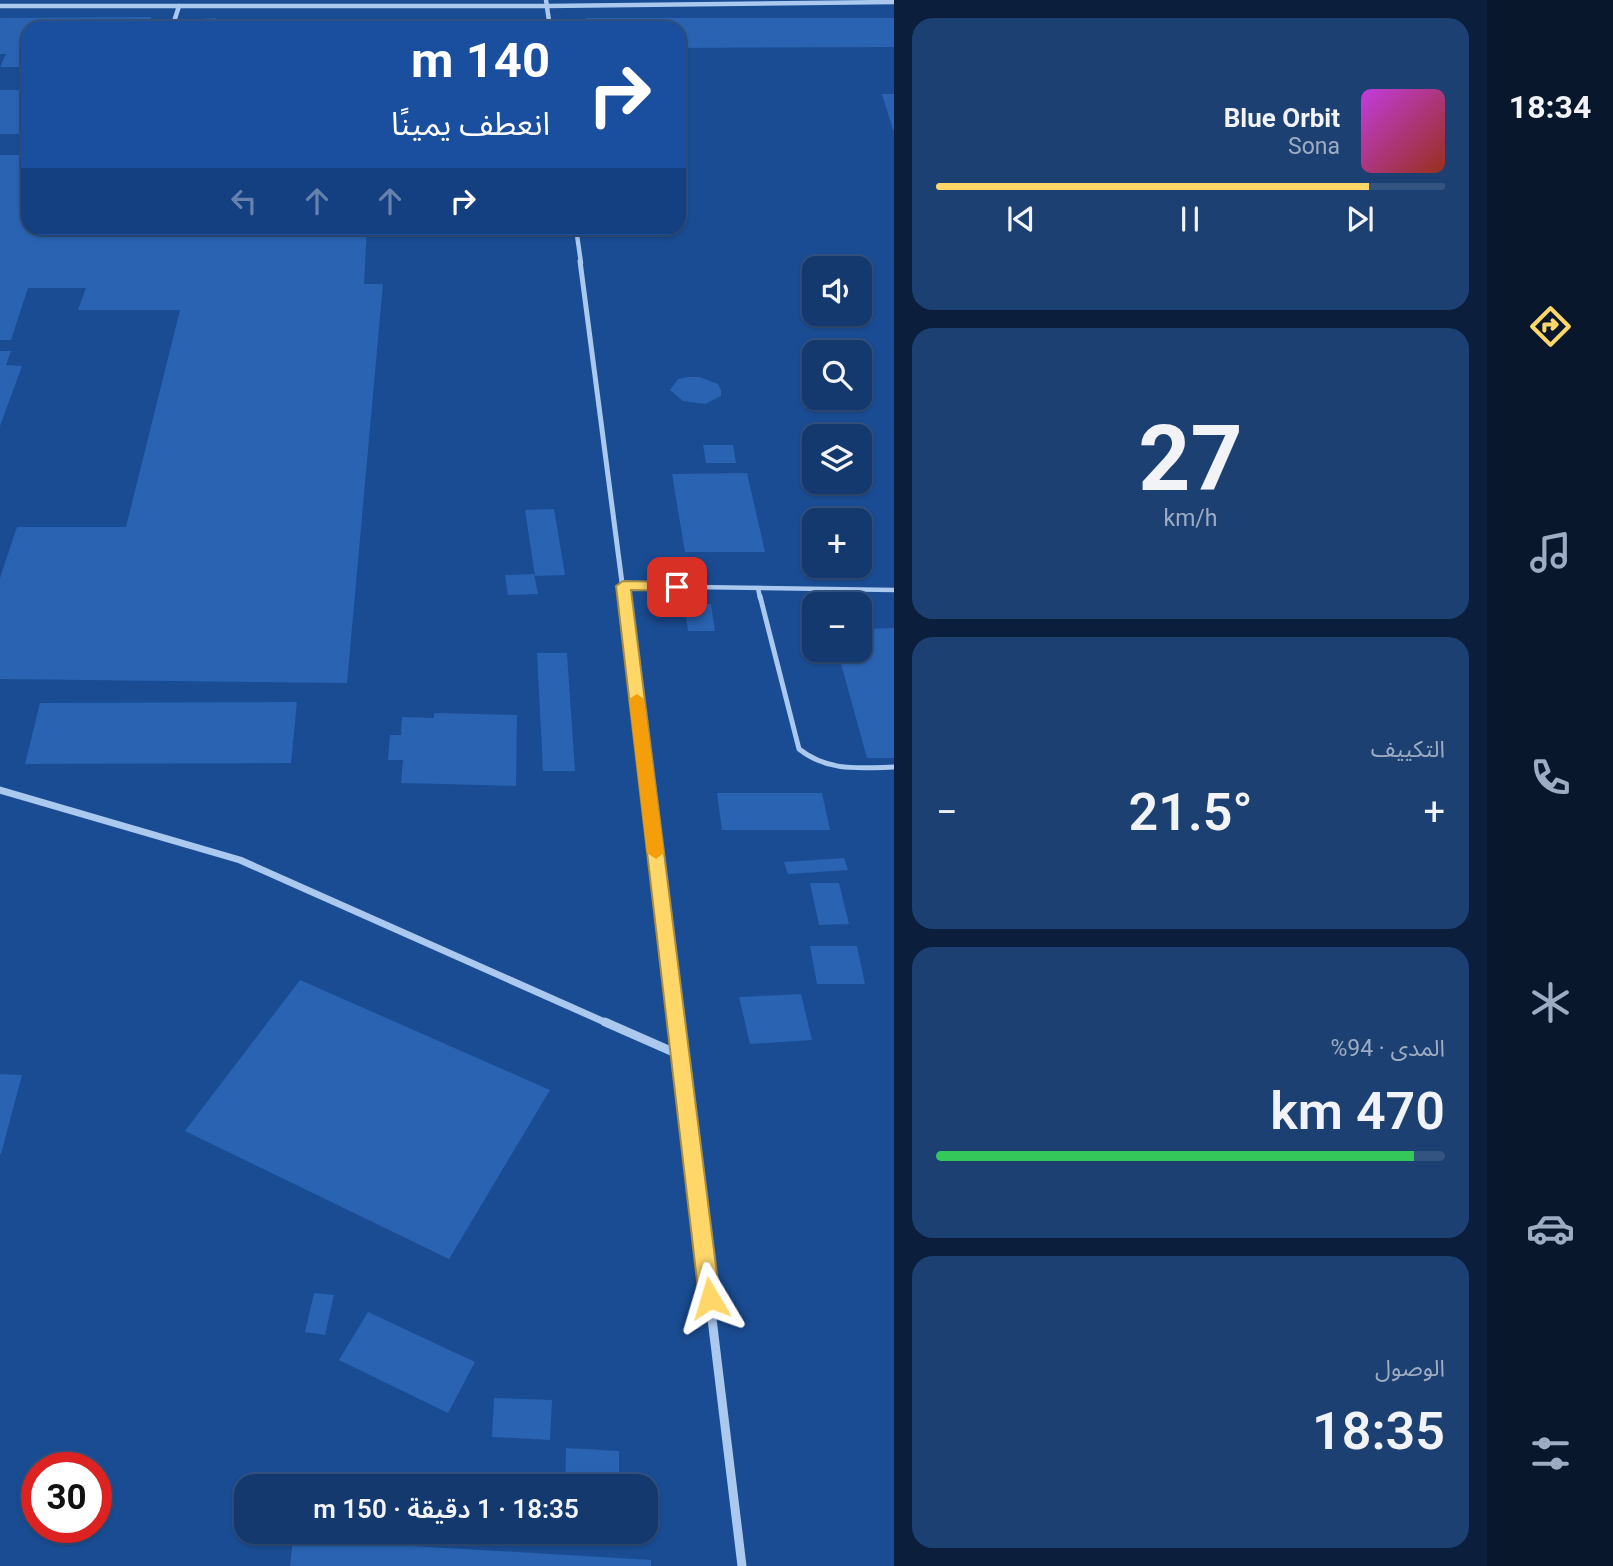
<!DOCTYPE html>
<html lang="ar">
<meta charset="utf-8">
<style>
:root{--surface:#14396e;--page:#1d4073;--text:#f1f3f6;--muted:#9dacc2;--line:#335381;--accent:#ffd769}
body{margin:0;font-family:Roboto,"Noto Sans Arabic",sans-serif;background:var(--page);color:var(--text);direction:rtl;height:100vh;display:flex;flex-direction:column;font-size:26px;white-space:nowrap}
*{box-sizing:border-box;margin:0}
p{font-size:23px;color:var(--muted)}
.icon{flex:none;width:38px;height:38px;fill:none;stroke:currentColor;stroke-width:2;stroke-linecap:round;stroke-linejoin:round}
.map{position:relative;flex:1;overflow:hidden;direction:ltr}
.drawer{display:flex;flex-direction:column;gap:18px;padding:18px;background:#0b1f3c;width:593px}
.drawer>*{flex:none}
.hud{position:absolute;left:21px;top:21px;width:665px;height:214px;border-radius:21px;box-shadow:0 2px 5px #0004,0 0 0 2px var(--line);direction:rtl;background:#1a4fa0;color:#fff;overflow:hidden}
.fabs{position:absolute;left:802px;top:256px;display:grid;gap:14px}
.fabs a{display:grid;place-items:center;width:70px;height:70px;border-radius:14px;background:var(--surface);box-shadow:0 2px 5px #0004,0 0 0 2px var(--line);font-size:35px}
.speed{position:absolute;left:21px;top:1452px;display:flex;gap:14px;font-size:35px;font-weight:700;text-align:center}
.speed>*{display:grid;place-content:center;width:91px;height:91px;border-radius:50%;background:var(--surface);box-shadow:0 2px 5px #0004,0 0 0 2px var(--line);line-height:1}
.speed .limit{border:10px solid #d22;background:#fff;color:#111}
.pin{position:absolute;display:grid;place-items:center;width:60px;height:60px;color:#fff;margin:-30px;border-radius:14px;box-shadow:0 4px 10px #0006}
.me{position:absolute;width:77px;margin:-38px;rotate:353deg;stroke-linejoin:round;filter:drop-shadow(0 0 5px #0008)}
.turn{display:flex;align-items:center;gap:24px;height:147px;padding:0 21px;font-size:32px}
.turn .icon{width:91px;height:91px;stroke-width:2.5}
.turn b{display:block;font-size:49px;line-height:60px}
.lanes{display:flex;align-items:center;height:66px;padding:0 21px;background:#0003;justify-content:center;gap:35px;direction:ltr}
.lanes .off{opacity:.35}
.big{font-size:52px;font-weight:600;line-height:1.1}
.drawer .widget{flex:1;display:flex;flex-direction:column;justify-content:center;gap:10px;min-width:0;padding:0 24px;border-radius:21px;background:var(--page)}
.drawer .dial{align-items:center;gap:0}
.dial b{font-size:91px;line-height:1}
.song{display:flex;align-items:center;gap:21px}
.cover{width:84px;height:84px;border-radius:10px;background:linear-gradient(135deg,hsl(290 70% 55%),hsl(10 70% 35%))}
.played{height:7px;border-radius:4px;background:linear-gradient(90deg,var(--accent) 85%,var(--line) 85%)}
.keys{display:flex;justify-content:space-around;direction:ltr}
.heat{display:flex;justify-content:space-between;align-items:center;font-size:38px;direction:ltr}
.charge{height:10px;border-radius:5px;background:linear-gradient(90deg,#34c759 94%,var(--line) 0)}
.trip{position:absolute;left:234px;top:1474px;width:424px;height:70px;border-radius:21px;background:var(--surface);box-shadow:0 2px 5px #0004,0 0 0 2px var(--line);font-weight:600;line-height:70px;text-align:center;direction:rtl}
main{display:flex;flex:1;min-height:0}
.tabs{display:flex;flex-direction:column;width:126px;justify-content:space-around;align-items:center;background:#08172c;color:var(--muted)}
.tabs .icon{width:49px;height:49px}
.tabs .active{color:var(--accent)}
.tabs b{font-size:32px;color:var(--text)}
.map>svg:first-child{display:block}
</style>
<main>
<nav class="tabs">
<b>18:34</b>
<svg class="icon active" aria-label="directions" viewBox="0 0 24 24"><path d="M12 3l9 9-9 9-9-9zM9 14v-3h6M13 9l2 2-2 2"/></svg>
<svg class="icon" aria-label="music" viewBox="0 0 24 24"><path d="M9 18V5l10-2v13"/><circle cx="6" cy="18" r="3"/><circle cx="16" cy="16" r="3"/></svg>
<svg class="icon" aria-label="phone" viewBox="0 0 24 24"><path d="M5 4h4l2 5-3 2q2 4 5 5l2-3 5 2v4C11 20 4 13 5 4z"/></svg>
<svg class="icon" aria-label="climate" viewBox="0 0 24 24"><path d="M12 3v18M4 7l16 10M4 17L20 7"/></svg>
<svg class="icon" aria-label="car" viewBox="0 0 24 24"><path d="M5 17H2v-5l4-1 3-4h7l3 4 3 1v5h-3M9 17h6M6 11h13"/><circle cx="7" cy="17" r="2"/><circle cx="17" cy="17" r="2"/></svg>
<svg class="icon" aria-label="filters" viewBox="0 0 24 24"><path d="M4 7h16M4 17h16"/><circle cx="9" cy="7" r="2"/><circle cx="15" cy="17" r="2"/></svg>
</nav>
<section class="drawer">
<div class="widget">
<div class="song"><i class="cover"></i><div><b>Blue Orbit</b><p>Sona</p></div></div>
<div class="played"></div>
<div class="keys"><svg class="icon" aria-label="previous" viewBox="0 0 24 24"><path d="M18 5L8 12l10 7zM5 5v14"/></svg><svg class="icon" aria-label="pause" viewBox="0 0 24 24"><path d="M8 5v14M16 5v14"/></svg><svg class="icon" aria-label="next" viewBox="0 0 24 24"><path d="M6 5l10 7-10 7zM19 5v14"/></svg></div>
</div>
<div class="widget dial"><b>27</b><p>km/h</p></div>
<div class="widget"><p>التكييف</p>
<div class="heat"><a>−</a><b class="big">21.5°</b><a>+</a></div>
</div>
<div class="widget"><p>المدى · 94%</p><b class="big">470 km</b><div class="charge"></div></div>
<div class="widget"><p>الوصول</p><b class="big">18:35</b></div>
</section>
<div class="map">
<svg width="894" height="1566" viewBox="0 0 894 1566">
<rect width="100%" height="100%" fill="#1a4c93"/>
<g fill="#2963b1">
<polygon points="151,17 148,28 28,28 28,57 24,67 0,67 6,54 0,54 0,18"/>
<polygon points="216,18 214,28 199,28 201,19"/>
<polygon points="586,18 894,18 894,47 679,48 679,28 588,28"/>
<rect x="0" y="90" width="28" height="44"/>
<polygon points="882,94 894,94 894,130 893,130"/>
<polygon points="0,155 28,155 28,228 367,228 364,284 383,284 347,683 0,679 0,578 17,527 126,527 180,310 78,310 86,288 28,288 11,340 0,340"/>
<polygon points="0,351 11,351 6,365 22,366 0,426"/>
<polygon points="688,377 699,377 718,384 721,390 721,396 705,404 683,401 670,390 678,379"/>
<polygon points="703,445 733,445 736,463 706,463"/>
<polygon points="747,473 765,552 685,552 672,474"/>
<polygon points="554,509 565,575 535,576 525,510"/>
<polygon points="534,574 538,594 508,595 505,575"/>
<polygon points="684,604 711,604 715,631 688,631"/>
<polygon points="894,628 894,758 867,758 837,649 859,649 859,629"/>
<polygon points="537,653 567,653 575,771 543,771"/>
<polygon points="297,702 291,763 25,764 40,703"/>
<polygon points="434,713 517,715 516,786 401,783 403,760 388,760 390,735 401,735 402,717 434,718"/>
<polygon points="717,793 822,793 830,830 722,830"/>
<polygon points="844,858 848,870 788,874 784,862"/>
<polygon points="810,883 839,883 849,924 819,925"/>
<polygon points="810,946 857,946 865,984 817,984"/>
<polygon points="300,980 550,1090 449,1259 185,1131"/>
<polygon points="801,994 812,1040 750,1044 739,997"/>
<polygon points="0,1074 22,1075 1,1154 0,1154"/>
<polygon points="314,1293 334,1295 325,1335 305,1332"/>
<polygon points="368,1312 475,1362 448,1413 339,1360"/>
<polygon points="494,1398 552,1400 550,1440 492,1437"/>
<polygon points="566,1448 619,1451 619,1486 565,1486"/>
<polygon points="293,1539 651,1560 651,1566 290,1566"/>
</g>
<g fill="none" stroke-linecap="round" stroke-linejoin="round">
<g stroke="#abc8ef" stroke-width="4.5">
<polyline points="623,586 894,590"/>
<polyline points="758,588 760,598"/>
</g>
<path stroke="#abc8ef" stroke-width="5" d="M760,596l39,153c29,23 60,19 95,18"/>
<g stroke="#abc8ef" stroke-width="4.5">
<polyline points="546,0 550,28"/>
<polyline points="0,6 547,6 894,2"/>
<polyline points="172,28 179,6"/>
<polyline points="576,228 581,263"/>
</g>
<polyline stroke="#abc8ef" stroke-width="5" points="580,261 624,598"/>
<g stroke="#abc8ef" stroke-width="7">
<polyline points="624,596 676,1024"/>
<polyline points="0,790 240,860 609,1024"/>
</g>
<g stroke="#abc8ef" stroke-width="9">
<polyline points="605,1022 680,1055"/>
<polyline points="676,1022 742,1566"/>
</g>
</g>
<polygon fill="#ffd769" stroke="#a68c44" stroke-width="2" points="623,581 677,582 684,587 677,591 631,590 720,1298 717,1304 710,1307 702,1304 699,1298 616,586"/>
<polygon fill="#f59e0b" points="637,694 644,699 664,853 656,859 647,853 629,699"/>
</svg>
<div class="fabs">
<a><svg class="icon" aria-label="sound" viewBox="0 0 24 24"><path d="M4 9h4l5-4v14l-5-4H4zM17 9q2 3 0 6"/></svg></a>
<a><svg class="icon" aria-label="search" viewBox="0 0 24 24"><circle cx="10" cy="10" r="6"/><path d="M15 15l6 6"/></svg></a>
<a><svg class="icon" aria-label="layers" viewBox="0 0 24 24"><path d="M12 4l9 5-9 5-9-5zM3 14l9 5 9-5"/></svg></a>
<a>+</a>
<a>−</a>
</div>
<div class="speed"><div class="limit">30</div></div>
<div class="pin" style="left:677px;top:587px;background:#d93025"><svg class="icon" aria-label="arrive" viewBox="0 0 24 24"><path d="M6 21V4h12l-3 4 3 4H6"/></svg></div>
<svg class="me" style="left:710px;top:1298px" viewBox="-20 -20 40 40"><path d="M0-17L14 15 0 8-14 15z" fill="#ffd769" stroke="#fff" stroke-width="4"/></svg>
<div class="trip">18:35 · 1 دقيقة · 150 m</div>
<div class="hud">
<div class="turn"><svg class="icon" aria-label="right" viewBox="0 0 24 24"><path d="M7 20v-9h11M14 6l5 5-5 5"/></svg><div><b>140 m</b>انعطف يمينًا</div></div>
<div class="lanes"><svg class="icon off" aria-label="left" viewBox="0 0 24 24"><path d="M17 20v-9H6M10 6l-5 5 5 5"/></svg><svg class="icon off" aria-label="ahead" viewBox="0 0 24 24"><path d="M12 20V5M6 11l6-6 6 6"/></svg><svg class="icon off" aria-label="ahead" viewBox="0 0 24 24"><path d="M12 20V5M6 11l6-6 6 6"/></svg><svg class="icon" aria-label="right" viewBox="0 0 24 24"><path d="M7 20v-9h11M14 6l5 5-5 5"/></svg></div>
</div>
</div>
</main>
